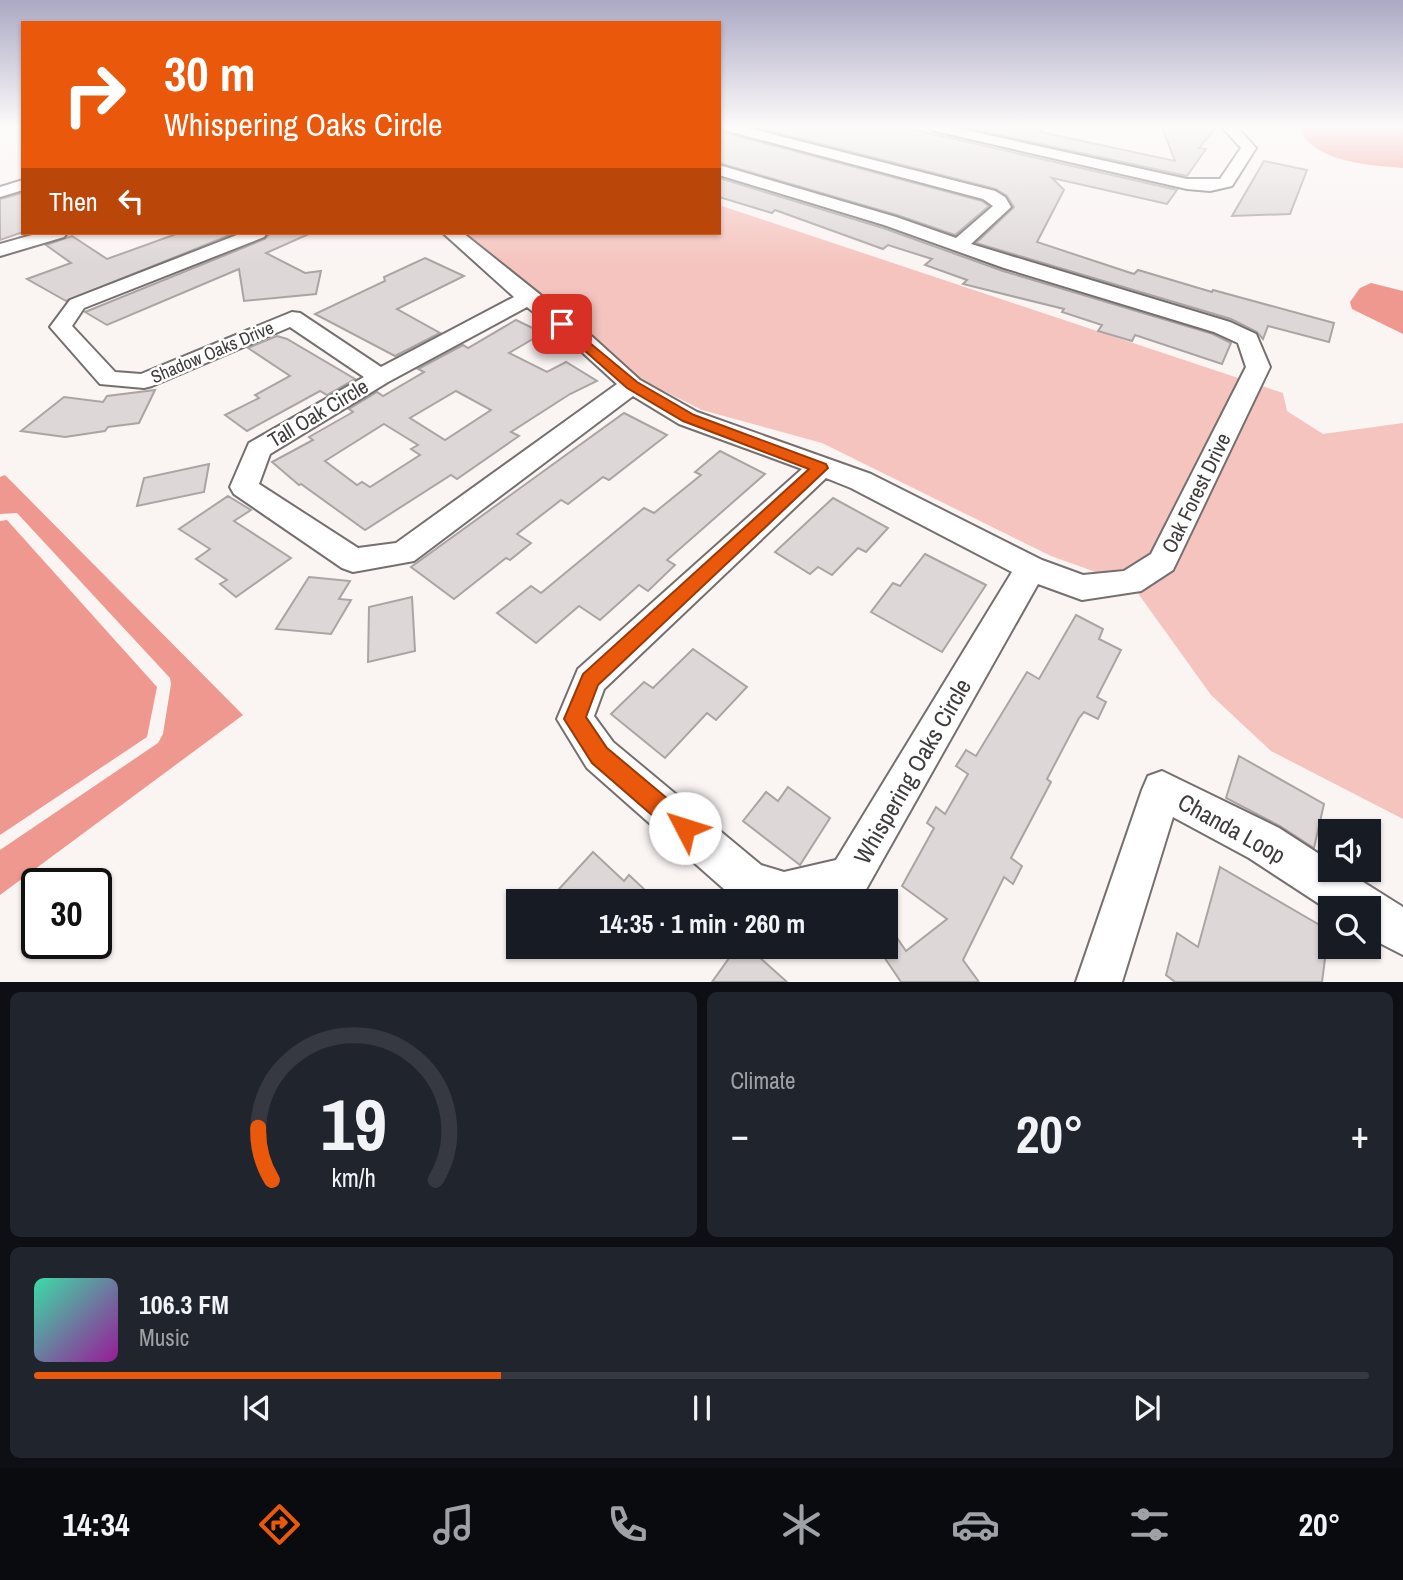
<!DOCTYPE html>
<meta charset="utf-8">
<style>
:root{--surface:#171b24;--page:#20242c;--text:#f1f3f6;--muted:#9ea1a6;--line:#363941;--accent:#ea580c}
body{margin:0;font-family:"Archivo Narrow",sans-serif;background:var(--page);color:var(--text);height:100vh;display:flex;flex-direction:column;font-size:26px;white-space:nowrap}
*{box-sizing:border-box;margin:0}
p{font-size:23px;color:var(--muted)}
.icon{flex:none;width:38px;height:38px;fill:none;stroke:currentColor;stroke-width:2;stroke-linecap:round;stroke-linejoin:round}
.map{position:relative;height:982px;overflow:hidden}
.drawer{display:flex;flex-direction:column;gap:10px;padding:10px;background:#0d0f14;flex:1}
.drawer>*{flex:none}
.top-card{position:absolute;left:21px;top:21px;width:700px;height:214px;border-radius:0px;box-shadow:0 2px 5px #0004;background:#ea580c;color:#fff;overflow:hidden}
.tools{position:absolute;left:1318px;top:819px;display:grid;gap:14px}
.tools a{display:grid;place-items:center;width:63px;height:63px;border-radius:0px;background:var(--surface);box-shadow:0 2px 5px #0004;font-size:35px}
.speed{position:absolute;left:21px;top:868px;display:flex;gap:14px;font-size:35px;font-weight:700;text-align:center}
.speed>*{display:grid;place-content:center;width:91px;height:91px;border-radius:50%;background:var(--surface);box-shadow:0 2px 5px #0004;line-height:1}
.speed .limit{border:4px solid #111;border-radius:10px;background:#fff;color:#111}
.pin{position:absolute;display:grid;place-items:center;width:60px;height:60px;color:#fff;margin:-30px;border-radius:14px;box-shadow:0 4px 10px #0006}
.me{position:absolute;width:77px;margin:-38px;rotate:310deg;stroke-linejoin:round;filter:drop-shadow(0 0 5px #0008)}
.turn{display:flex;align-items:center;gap:24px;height:147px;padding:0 28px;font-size:32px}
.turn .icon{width:91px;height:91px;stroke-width:2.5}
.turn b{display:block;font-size:49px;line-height:60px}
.then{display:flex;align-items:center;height:66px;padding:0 28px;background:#0003;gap:14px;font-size:26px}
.big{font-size:52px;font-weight:700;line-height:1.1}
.drawer .tile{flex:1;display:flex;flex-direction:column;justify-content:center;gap:10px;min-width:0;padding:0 24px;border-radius:10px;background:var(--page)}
.drawer .dial{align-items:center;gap:0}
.dial svg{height:182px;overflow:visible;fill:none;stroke:var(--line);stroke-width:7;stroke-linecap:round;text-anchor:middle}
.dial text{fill:var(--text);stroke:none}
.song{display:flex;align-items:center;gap:21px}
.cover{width:84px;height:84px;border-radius:10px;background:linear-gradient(135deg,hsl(160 70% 55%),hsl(300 70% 35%))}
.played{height:7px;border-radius:4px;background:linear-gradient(90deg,var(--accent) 35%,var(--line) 35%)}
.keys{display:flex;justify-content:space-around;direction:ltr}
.heat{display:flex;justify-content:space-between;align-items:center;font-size:38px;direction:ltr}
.drawer .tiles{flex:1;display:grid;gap:10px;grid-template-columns:1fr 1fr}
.tile:last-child{grid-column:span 2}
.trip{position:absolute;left:506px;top:889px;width:392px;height:70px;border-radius:0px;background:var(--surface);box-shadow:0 2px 5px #0004;font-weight:700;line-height:70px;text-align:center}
.dock{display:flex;height:112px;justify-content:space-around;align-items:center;background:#090b0e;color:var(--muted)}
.dock .icon{width:49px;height:49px}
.dock .current{color:var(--accent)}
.dock b{font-size:32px;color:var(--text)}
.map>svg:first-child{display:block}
</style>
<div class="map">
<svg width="1403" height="982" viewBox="0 0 1403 982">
<rect width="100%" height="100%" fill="#faf4f3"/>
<polygon fill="#f5c4be" points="719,205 1283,393 1287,411 1323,434 1403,423 1403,819 1271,751 1211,695 1132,585 1051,556 822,443 702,410 608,363 462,233 719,233"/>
<g fill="#ef988f">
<path d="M1305,127l98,1v40c-29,-2 -92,-6 -102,-39z"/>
<polygon points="1371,283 1403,291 1403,334 1352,309 1350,302 1360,288"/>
<polygon points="5,475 243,715 0,895 0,850 158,743 163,734 171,684 170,678 17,513 0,514 0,477"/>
<polygon points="7,520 157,687 147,737 0,835 0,521"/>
</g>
<g fill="#ddd8d7" stroke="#aaa4a3" stroke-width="2" fill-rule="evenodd">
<polygon points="755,127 902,127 1177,190 1167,204 1052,178 1064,190 1037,242 1134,274 1138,270 1212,292 1213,290 1334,323 1329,342 1268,326 1263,339 1257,332 1231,319 976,243 1014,207 1007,196 996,189"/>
<polygon points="962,127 1046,127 1040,132 1175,161 1162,127 1216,127 1199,148 1206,149 1187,176"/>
<polygon points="719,131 982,201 989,206 955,235 897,215 719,163"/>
<polygon points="1264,161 1307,170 1290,214 1232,216"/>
<polygon points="719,178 883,228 1003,271 1213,334 1231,343 1222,364 1135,335 1132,341 1098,331 1102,325 1062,312 1064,309 963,284 967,280 925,265 932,259 888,245 883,249 775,210 772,213 719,197"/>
<polygon points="23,193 23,232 0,240 0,199"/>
<polygon points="179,233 235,233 66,301 27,279 71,263 46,245 72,236 107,259"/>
<polygon points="270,233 311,233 266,253 305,273 321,271 316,294 244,301 239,269 107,325 85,312 265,239"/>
<polygon points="425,258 464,276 397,309 440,333 395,356 315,314 385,281 384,277"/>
<path d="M516,320l27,13 -34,20 38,19 19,-10 31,19 -27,13 -59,38 8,4 -62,43 -6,-4 -86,55 -64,-46 -2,1 -27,-23 41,-22 -4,-3 44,-25 -4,-3 28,-17 6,4 41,-24 -6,-3 45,-24 5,3zM456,391l35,19 -46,30 -35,-22zM384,424l34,21 -7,4 9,6 -50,32 -8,-5 -5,3 -32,-24z"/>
<polygon points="277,336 287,339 355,379 327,395 320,391 247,431 225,415 259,398 255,395 290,376 248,348"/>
<polygon points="155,390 139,423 108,427 105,431 65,437 21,431 64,397 103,402 107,396"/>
<polygon points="624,413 667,435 609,480 603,477 568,504 561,500 517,534 531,543 510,560 506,558 454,599 411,567"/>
<polygon points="720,451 765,474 667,560 675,565 648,591 639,585 600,620 579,606 536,643 497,613 531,586 541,593 644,508 654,513 701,475 695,472"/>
<polygon points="209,464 204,492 137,506 144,478"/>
<polygon points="228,496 251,510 234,521 291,558 236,597 220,584 227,580 196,559 210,549 179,529"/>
<polygon points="833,498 888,528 866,552 858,548 832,575 818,567 810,574 775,552"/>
<polygon points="925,554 986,585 942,652 871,612 893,583 900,586"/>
<polygon points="309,577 350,581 339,599 351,600 331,634 276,629"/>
<polygon points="412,597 415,651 368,662 369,607"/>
<polygon points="1076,615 1103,629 1099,639 1121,650 1097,697 1106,702 1098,719 1084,712 1079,718 1047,779 1051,782 1011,858 1022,866 1013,884 1004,877 963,960 979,982 901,982 878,948 886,947 886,942 895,935 906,951 947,919 902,886 934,828 927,823 936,807 945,814 968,774 956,766 966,750 976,756 1027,672 1039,679"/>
<polygon points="693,649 747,687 716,720 707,713 665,758 611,714 644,682 653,688"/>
<polygon points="1239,756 1324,804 1314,848 1280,826 1226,798"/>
<polygon points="788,787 830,818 800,865 743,821 766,792 778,801"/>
<polygon points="593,852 624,881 629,875 644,889 639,895 646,901 548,901"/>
<polygon points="1220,867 1330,931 1330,953 1326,951 1322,982 1175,982 1166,975 1177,933 1198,947"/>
<polygon points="737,947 748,947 787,982 712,982"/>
</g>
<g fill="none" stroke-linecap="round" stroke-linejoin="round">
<defs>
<g id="street">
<path d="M722,127h22l251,64 10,6 6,10 -40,37 259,78 26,12 14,33 -97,203 -32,21 -59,9 -44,-16 -174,309 -23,8h-98l-10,-4 -146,-129 -30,-49 21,-50 224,-200 -123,-45 -46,-28 -219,165 -61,11 -11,-4 -108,-74 -4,-7 19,-44 115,-66 -74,-50 -138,59 -8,2 -44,-4 -50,-57 20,-27 172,-67h25l-3,4 -180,71 -12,18 43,46 26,2 151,-62 8,1 81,54 133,-70 -71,-64h20l124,99 53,48 57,32 174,62 171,86 41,15 41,-4 27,-17 95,-187 -8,-24 -24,-11 -210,-64 -120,-43 -165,-50v-10l177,52 60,21 37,-32 -10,-7 -259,-69zM527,307l44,35 46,42 -221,159 -38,5 -99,-64 11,-30 118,-72zM826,478l25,10 161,84 -176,288 -52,12 -23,-7 -148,-123 -19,-26 10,-27z"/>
<polygon points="928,127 952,127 1187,179 1220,179 1241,148 1222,127 1237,127 1256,148 1232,186 1210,191 1187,189 935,131"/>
<polygon points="23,180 23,190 0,197 0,187"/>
<polygon points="39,233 67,233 64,237 0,256 0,244"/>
<polygon points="1162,771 1279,828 1330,861 1330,870 1344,870 1403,907 1403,955 1368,937 1368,908 1330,908 1330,911 1249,858 1173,817 1122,982 1076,982 1142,790 1148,776"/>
</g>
</defs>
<use href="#street" stroke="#75706f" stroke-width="4"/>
<use href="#street" fill="#fff" fill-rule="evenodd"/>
</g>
<linearGradient id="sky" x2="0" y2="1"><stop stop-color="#aba9c4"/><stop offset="0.48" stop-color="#fdfafa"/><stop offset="1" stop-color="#fdfafa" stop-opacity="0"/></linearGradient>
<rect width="1403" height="264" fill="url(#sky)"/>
<polygon fill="#ea580c" stroke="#983908" stroke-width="2" points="562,320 637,382 694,415 826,464 828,468 598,685 586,717 607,748 693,820 696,828 693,836 685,840 676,836 592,763 564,719 583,674 809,469 683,421 627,388 558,327 556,324"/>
<g text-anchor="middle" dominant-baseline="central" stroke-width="5" stroke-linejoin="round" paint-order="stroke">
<g font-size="18" fill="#3f3c3c" stroke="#fff">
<text transform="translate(212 352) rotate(-23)">Shadow Oaks Drive</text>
</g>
<g font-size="21" fill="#3f3c3c" stroke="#fff">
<text transform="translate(318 413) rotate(-31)">Tall Oak Circle</text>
<text transform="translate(1196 493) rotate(-64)">Oak Forest Drive</text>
</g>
<g font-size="24" fill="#3f3c3c" stroke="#fff">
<text transform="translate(912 771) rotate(-60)">Whispering Oaks Circle</text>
<text transform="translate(1232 828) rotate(29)">Chanda Loop</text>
</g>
</g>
</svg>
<div class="tools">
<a><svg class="icon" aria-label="sound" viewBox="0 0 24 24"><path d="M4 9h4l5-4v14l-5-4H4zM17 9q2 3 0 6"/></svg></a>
<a><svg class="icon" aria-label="search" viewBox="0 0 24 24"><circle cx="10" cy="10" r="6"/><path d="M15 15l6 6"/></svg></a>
</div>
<div class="speed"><div class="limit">30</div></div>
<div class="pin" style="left:562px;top:324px;background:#d93025"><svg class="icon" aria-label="arrive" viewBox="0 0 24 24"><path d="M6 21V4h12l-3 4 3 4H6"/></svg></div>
<svg class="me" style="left:685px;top:828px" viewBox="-20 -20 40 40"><circle r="19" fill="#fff"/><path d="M0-13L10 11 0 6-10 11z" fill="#ea580c"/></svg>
<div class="trip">14:35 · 1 min · 260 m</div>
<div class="top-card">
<div class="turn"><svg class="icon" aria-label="right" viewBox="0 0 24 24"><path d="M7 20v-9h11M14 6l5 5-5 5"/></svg><div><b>30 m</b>Whispering Oaks Circle</div></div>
<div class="then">Then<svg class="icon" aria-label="left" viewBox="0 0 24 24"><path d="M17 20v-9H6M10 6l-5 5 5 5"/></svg></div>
</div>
</div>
<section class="drawer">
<div class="tiles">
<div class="tile dial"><svg viewBox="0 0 100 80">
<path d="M14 69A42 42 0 1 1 86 69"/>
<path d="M14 69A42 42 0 0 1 8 46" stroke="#ea580c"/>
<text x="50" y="56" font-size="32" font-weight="700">19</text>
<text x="50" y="72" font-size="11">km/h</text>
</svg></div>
<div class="tile"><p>Climate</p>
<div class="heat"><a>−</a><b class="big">20°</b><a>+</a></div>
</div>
<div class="tile">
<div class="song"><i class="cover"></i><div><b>106.3 FM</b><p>Music</p></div></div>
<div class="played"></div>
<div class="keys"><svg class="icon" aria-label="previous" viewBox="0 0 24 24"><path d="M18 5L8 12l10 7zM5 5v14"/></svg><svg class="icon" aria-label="pause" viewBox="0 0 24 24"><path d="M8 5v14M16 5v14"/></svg><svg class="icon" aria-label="next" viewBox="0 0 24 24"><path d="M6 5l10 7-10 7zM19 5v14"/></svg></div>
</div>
</div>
</section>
<nav class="dock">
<b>14:34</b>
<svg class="icon current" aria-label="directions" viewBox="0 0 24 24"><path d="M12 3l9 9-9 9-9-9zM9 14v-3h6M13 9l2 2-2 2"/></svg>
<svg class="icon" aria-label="music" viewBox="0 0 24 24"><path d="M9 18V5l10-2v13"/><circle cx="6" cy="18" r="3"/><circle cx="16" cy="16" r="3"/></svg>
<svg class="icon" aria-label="phone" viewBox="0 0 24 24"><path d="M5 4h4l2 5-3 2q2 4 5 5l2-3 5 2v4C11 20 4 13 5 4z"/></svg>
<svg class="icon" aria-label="climate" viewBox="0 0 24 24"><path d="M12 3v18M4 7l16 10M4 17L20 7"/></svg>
<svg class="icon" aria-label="car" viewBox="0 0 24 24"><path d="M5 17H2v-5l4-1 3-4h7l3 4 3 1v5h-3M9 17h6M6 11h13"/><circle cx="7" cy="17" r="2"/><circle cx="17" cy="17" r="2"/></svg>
<svg class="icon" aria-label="filters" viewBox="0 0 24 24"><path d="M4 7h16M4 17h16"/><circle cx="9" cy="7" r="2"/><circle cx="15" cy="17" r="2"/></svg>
<b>20°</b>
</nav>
